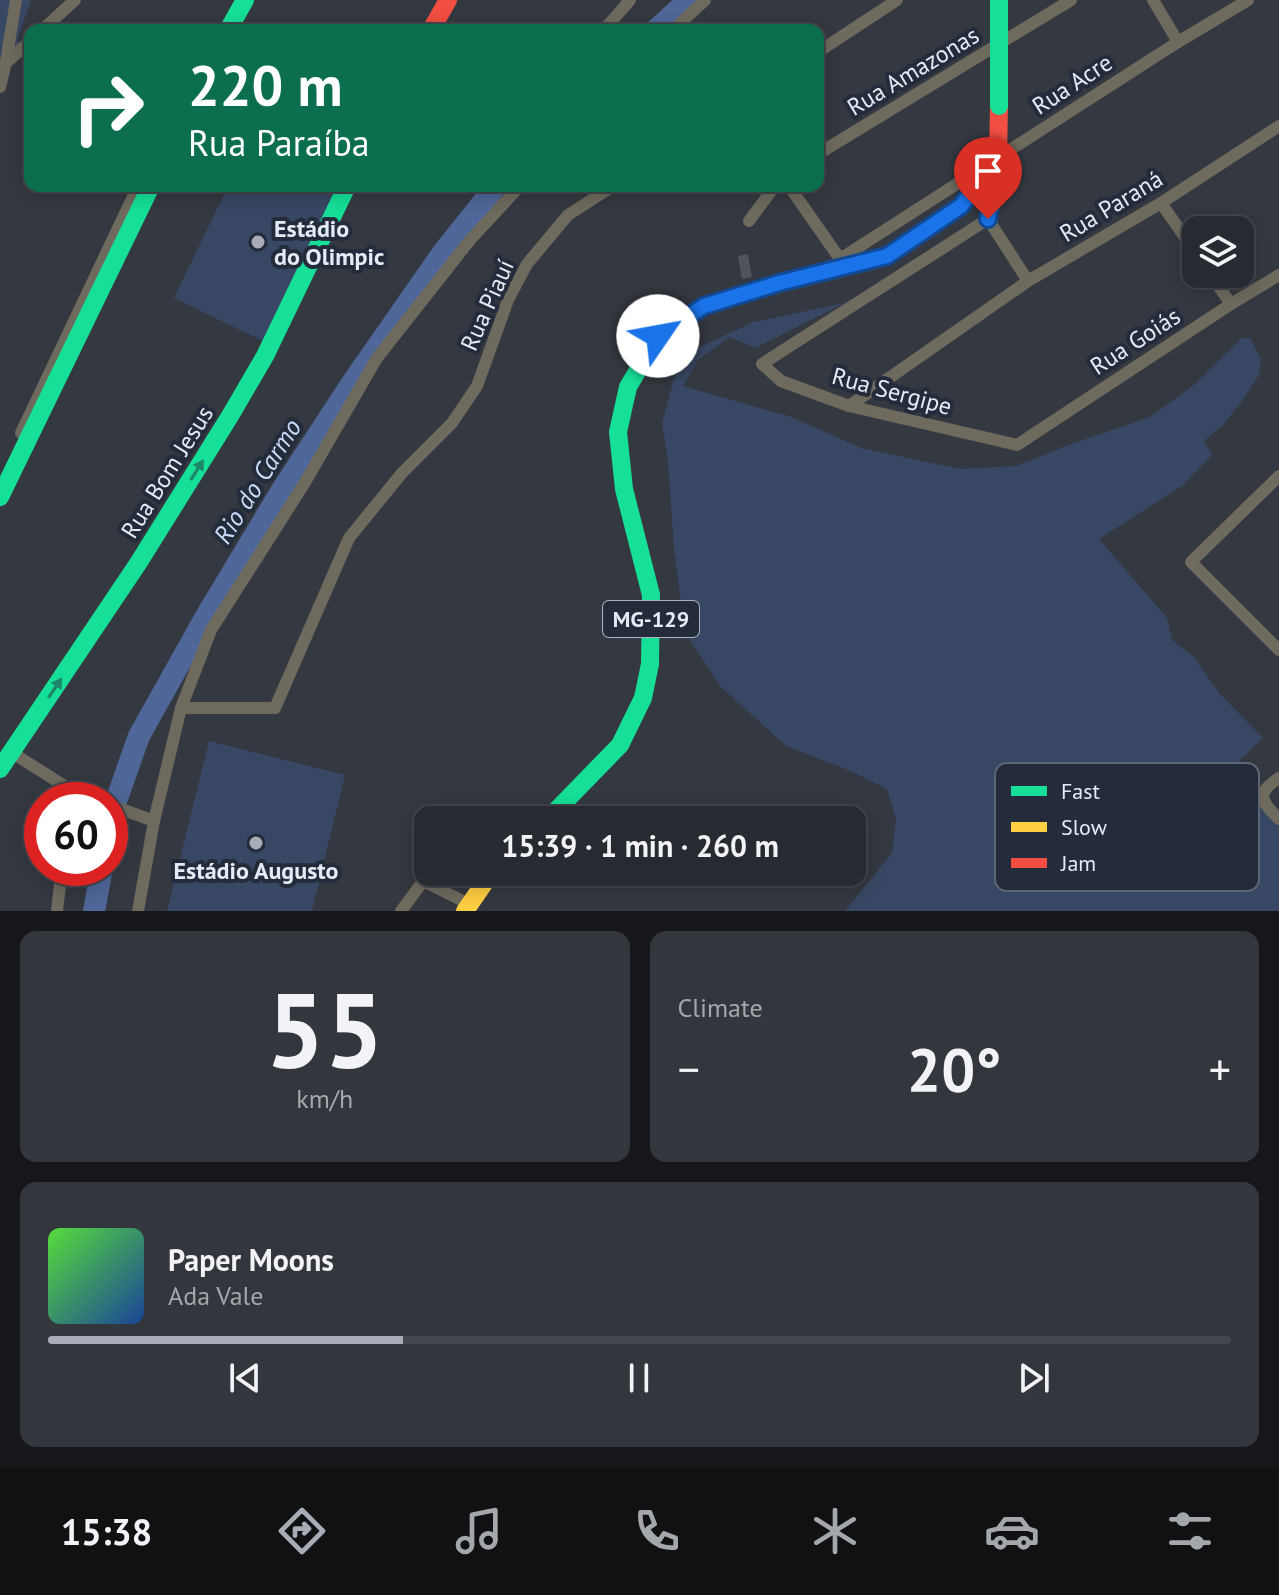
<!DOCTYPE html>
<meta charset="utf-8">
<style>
:root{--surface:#272a30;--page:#33363c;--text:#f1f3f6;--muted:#a4a7ab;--line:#43464c;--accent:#a7acb6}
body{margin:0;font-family:"PT Sans",sans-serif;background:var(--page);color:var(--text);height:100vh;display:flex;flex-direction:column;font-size:30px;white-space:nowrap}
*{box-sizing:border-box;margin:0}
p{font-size:26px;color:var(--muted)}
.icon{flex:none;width:44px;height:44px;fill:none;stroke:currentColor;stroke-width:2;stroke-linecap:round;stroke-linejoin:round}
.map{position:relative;height:911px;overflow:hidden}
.drawer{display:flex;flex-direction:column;gap:20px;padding:20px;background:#15171a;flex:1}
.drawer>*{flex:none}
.banner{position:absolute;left:24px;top:24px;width:800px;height:168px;border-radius:16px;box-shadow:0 4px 20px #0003,0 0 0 2px var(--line);background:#0b6e4f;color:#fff;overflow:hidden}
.tools{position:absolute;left:1182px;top:216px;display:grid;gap:16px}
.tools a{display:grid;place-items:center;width:72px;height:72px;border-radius:16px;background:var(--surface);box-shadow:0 4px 20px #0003,0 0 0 2px var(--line);font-size:40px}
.speed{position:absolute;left:24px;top:782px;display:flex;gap:16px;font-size:40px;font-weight:700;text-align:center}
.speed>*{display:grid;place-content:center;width:104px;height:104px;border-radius:50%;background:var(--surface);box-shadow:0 4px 20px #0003,0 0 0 2px var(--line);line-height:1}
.speed .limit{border:12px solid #d22;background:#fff;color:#111}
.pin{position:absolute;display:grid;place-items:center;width:68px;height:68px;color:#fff;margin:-82px -34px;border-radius:50% 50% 50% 0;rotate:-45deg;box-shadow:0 0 8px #0007}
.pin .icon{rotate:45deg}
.me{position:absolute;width:88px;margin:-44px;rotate:57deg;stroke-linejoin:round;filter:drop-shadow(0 0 6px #0008)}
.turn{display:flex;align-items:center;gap:28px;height:168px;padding:0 32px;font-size:36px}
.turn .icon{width:104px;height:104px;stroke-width:2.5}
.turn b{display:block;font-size:56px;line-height:68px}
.big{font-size:60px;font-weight:700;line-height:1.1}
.drawer .card{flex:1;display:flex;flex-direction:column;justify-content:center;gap:12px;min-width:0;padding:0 28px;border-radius:16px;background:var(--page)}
.drawer .dial{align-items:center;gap:0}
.dial b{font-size:104px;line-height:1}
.song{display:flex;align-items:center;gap:24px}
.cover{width:96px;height:96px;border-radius:12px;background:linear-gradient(135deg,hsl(110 70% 55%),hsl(220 70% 35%))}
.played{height:8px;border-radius:4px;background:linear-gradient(90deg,var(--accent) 30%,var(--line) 30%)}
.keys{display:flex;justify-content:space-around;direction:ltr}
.heat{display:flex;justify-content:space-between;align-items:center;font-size:44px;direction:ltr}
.drawer .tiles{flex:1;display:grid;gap:20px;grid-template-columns:1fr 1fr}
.card:last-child{grid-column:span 2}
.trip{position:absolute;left:414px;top:806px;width:452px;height:80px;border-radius:16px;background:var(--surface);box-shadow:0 4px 20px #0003,0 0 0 2px var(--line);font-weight:700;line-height:80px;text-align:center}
.menu{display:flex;height:128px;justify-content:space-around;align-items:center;background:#101113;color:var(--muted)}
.menu .icon{width:56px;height:56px}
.menu .on{color:var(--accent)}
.menu b{font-size:36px;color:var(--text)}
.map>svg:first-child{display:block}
</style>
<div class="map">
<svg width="1279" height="911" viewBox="0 0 1279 911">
<rect width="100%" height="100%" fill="#343840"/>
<g fill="#384763">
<polygon points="0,0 31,0 17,40 21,46 0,69"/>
<polygon points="228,186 343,186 267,343 174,298"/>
<polygon points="845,303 755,348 730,337 699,359 683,386 791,417 861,448 960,469 1016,466 1071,444 1150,417 1195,384 1242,338 1250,338 1261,360 1259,375 1242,401 1223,425 1204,441 1212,455 1182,486 1099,539 1167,618 1172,640 1194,657 1220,694 1263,738 1237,763 1258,804 1279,822 1279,911 845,911 892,853 896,819 887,789 846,769 786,746 720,686 685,632 674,549 668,461 662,423 674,378 696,349 753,322"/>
<polygon points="209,741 345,775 312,911 167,911"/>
</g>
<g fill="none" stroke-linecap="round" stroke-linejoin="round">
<g stroke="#4f6798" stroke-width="22">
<polyline points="656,30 689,0"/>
<polyline points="110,831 114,807 139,736 205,618 282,490 352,383 444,251 496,186"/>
<polyline points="94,911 102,868"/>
</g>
</g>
<polygon fill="#50545b" points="748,254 752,277 742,279 738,256"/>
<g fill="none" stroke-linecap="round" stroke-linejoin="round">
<g stroke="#6e6a5e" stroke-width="12">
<polyline points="1153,0 1178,42"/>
<polyline points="42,30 75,0"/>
<polyline points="604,30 630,0"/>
<polyline points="673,30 705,0"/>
<polyline points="818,52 897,0"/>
<polyline points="6,63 30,41"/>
<polyline points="0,87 6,62 16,0"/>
<polyline points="818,154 1071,0"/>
<polyline points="997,162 988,219 762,364 781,381 849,406 1017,445 1231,304 1279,275"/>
<polyline points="789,186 840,259 1178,42 1248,0"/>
<polyline points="1161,203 1196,253"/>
<polyline points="988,219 1028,281"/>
<polyline points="749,221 775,186"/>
<polyline points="1210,274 1231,304"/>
<polyline points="849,406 1028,281 1161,203 1279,126"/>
<polyline points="21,433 138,186"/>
<polyline points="1279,476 1191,562 1279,650"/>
<polyline points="181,708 275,708 349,538 402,473 452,423 477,386 508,300 527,264 568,215 613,186"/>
<polyline points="11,752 71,790 98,800"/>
<path d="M1279,778c-24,16 -18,23 0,41"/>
<polyline points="110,805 154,821"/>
<polyline points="423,881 469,904"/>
<polyline points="57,911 62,868"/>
<polyline points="138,911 154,821 181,708 211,630 304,484 377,358 470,240 520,186"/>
<polyline points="401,911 430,872"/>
</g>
<g stroke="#16e098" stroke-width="18">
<polyline points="228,30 245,0"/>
<polyline points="0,497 151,186"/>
<polyline points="0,769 139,562 230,416 265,356 347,186"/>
<polyline points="547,820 620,745 643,698 650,664 651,595 624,489 618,432 628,387 658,336 704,306 779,283 887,256 941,219"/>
</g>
<polyline stroke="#ffcf43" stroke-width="18" points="465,911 492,872"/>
<g stroke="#f24e42" stroke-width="18">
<polyline points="431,30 448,0"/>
<polyline points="941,219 961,206 998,157 999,106"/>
</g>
<polyline stroke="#16e098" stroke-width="18" points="999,0 999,106"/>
</g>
<defs><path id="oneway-solid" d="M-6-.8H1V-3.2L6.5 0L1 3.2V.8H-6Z" transform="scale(2)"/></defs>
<g fill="#1d866a">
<use href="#oneway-solid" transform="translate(197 470) rotate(-58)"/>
<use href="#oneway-solid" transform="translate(55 688) rotate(-56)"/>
</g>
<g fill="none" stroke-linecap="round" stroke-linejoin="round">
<defs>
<polyline id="route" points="658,336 704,306 779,283 887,256 961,206 998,157 988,219"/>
</defs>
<use href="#route" stroke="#114b97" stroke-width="20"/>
<use href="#route" stroke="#1a73e8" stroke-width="14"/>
</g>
<g fill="#a7acb6" stroke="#242c3b" stroke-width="3">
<circle cx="258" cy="242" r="8"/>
<circle cx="256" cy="843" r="8"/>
</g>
<g text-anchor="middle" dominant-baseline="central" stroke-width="8" stroke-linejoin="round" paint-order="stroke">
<rect fill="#242c3b" stroke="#abb2bd" stroke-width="2" x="603" y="601" width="96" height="36" rx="6"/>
<g font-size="22" font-weight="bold" fill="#e5ebf5">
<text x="651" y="619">MG-129</text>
</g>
<g font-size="24" fill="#e5ebf5" stroke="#242c3b">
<text transform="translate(913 71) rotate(-31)">Rua Amazonas</text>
<text transform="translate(1072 84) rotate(-33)">Rua Acre</text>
<text transform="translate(1111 206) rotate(-31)">Rua Paraná</text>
<text transform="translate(487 305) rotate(-66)">Rua Piauí</text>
<text transform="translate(1135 341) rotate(-33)">Rua Goiás</text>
<text transform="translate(892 391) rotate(15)">Rua Sergipe</text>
<text transform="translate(167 472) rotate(-58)">Rua Bom Jesus</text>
</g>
<g font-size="24" font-weight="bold" fill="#e5ebf5" stroke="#242c3b" text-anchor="start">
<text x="274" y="228">Estádio<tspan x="274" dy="28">do Olimpic</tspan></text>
<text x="256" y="870" text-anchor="middle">Estádio Augusto</text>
</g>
<g font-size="26" font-style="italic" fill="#cadbfa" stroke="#242c3b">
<text transform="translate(257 481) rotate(-58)">Rio do Carmo</text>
</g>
</g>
<rect x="995" y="763" width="264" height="128" rx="12" fill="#242c3b" stroke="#5e6573" stroke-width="2"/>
<rect x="1011" y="786" width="36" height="10" fill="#16e098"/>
<rect x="1011" y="822" width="36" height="10" fill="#ffcf43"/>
<rect x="1011" y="858" width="36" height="10" fill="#f24e42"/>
<g font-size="22" fill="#e5ebf5">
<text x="1061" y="799">Fast</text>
<text x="1061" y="835">Slow</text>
<text x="1061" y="871">Jam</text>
</g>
</svg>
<div class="tools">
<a><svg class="icon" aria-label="layers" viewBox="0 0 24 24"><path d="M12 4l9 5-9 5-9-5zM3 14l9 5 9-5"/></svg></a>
</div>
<div class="speed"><div class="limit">60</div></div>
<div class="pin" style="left:988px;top:219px;background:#d93025"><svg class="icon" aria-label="arrive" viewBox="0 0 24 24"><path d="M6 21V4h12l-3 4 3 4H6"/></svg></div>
<svg class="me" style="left:658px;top:336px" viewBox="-20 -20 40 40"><circle r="19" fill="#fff"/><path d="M0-13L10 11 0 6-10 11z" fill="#1a73e8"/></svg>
<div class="trip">15:39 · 1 min · 260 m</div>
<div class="banner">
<div class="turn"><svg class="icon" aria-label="right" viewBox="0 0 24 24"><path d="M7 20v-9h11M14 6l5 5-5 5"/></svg><div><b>220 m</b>Rua Paraíba</div></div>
</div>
</div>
<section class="drawer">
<div class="tiles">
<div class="card dial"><b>55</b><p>km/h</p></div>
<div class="card"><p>Climate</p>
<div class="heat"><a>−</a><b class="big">20°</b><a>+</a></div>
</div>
<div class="card">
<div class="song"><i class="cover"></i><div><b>Paper Moons</b><p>Ada Vale</p></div></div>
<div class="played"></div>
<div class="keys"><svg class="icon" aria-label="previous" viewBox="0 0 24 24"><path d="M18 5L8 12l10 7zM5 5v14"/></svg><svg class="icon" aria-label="pause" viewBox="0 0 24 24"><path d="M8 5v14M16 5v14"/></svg><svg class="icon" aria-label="next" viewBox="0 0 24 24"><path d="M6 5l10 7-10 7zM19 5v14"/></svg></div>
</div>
</div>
</section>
<nav class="menu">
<b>15:38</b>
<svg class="icon on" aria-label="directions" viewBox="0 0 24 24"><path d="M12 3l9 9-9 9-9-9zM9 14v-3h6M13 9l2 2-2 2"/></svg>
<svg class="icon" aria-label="music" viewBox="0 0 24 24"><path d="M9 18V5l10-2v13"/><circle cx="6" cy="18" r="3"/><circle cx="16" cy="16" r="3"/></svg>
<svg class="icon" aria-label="phone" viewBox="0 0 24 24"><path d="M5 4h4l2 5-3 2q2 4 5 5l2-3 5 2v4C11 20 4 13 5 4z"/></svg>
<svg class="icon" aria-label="climate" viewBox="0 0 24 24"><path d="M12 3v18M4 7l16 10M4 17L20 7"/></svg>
<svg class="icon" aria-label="car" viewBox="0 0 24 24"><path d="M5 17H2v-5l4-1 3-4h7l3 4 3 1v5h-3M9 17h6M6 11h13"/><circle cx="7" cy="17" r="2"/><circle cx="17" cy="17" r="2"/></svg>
<svg class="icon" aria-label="filters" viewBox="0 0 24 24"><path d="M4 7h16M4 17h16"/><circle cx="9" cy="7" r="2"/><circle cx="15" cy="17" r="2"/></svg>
</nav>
